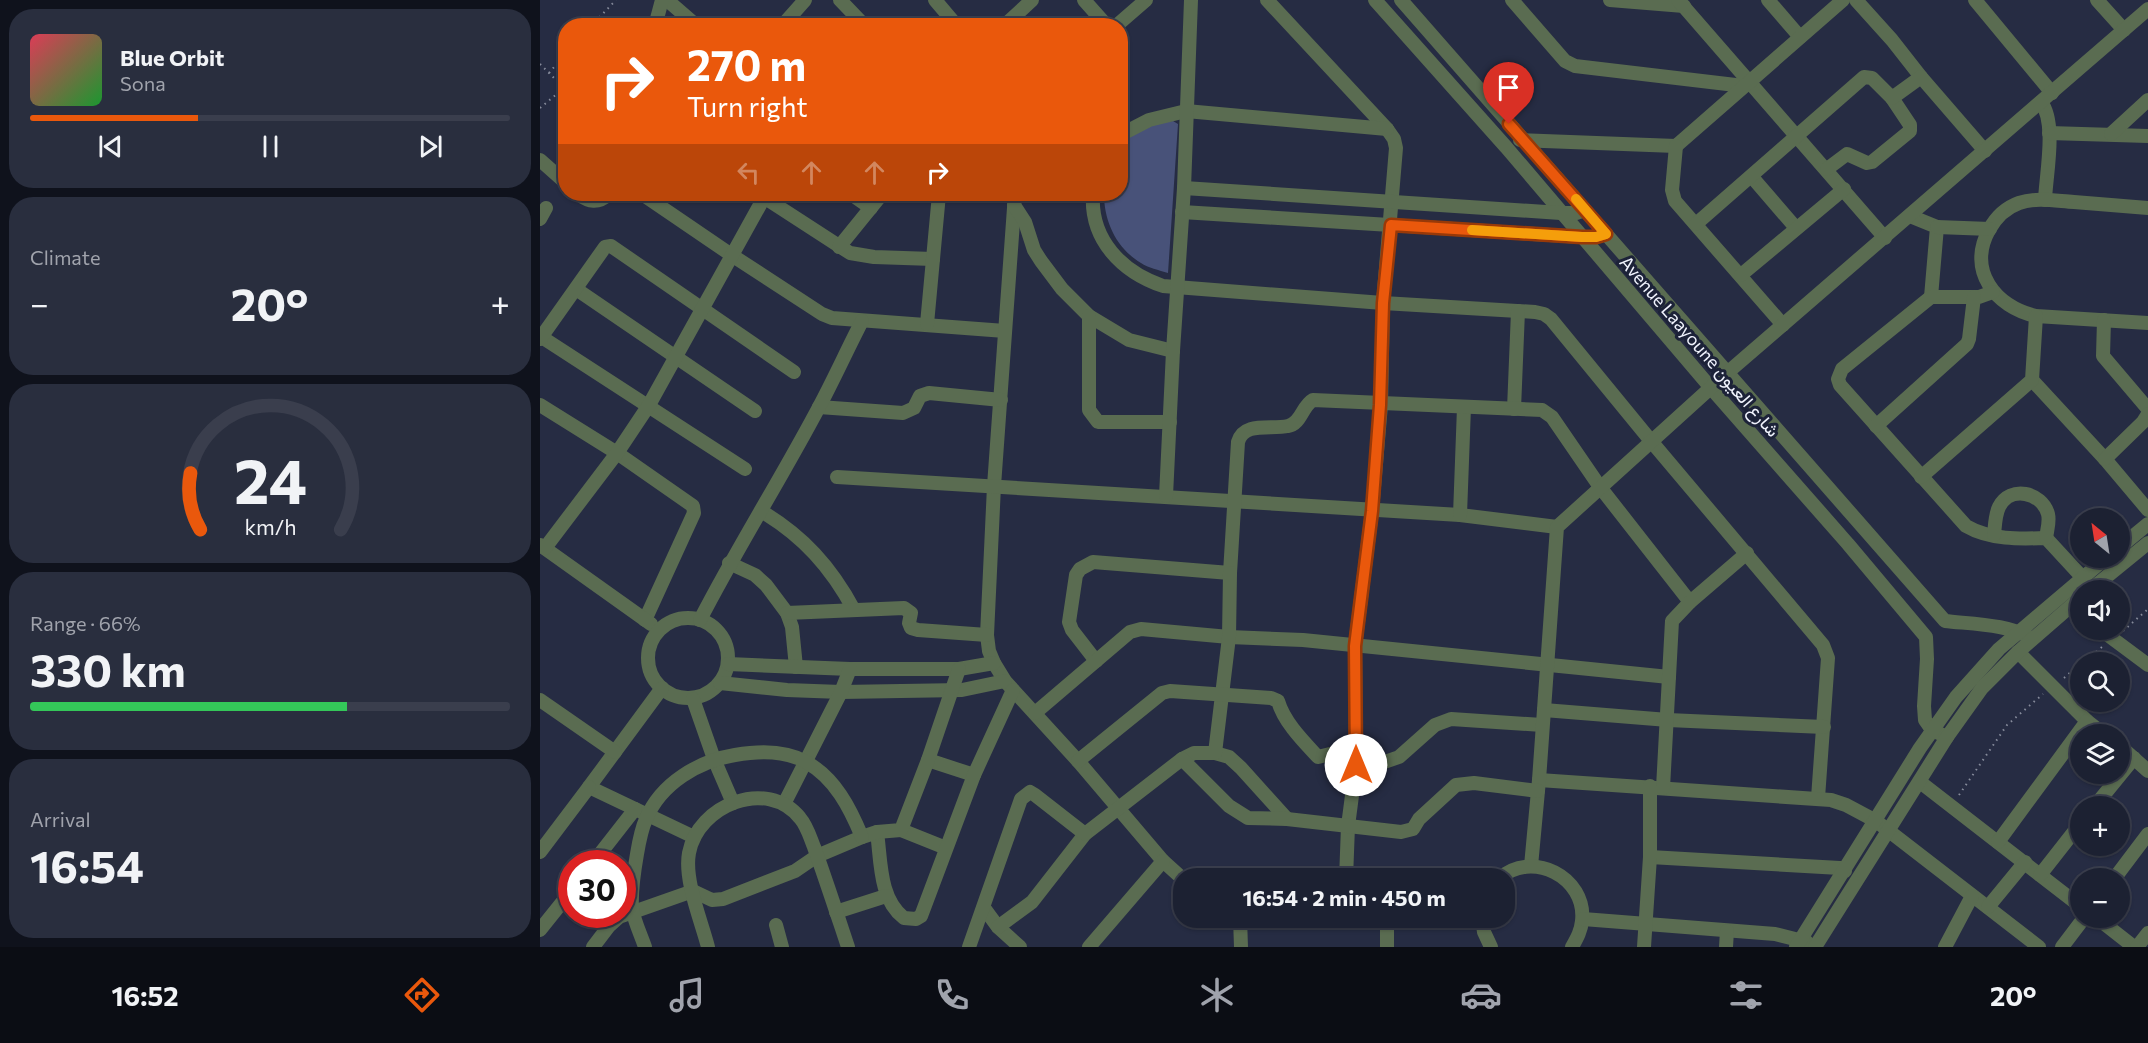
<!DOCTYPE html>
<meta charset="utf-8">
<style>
:root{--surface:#1c2132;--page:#292e3e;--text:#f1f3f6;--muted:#a0a3ac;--line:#3a3e4d;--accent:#ea580c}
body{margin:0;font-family:Commissioner,Vazirmatn,sans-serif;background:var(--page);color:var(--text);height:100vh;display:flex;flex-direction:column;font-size:22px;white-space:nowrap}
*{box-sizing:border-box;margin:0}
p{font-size:20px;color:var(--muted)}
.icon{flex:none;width:33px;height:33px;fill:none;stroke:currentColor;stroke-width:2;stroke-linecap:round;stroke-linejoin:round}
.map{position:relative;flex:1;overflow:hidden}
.side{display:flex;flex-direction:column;gap:9px;padding:9px;background:#0f121c;width:540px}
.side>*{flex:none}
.banner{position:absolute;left:18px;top:18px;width:570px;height:183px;border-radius:24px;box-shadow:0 2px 4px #0004,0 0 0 2px var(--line);background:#ea580c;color:#fff;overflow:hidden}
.needle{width:39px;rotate:330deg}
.buttons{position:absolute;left:1530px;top:508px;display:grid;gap:12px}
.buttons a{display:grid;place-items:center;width:60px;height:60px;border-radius:50%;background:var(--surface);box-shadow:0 2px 4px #0004,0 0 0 2px var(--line);font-size:30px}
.speed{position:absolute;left:18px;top:850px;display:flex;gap:12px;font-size:30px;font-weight:700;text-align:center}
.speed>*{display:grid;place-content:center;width:78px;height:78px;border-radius:50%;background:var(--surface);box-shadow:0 2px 4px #0004,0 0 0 2px var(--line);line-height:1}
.speed .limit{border:9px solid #d22;background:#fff;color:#111}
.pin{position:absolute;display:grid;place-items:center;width:51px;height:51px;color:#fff;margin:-62px -26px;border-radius:50% 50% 50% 0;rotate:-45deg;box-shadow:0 0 6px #0007}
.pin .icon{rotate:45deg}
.me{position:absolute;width:66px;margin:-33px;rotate:0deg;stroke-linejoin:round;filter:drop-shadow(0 0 4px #0008)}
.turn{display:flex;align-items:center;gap:21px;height:126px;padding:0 30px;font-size:27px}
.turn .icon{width:78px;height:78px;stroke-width:2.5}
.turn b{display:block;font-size:42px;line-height:51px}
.lanes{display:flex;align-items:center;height:57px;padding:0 30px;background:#0003;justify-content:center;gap:30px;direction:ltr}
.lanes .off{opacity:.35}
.big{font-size:45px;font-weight:700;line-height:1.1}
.side .tile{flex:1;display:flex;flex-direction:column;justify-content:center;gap:9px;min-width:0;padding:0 21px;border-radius:24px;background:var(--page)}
.side .dial{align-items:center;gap:0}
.dial svg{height:156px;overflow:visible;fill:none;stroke:var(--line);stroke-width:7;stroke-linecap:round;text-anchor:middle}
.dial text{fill:var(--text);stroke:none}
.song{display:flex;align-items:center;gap:18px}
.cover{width:72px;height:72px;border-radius:9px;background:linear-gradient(135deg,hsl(350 70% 55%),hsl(130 70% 35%))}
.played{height:6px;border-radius:3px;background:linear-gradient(90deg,var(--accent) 35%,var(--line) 35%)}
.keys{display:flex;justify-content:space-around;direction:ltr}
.heat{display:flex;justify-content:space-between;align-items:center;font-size:33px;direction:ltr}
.charge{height:9px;border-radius:4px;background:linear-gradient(90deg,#34c759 66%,var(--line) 0)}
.trip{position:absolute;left:633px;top:868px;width:342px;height:60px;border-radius:24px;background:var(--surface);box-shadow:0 2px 4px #0004,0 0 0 2px var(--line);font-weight:700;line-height:60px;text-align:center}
.menu{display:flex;height:96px;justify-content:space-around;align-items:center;background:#0b0d14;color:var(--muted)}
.menu .icon{width:42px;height:42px}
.menu .active{color:var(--accent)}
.menu b{font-size:27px;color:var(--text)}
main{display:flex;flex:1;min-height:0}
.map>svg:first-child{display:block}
</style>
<main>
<section class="side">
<div class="tile">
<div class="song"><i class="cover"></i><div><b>Blue Orbit</b><p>Sona</p></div></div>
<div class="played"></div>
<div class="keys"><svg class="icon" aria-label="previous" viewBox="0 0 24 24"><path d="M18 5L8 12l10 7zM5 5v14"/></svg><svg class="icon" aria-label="pause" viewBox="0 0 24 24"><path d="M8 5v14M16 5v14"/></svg><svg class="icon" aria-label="next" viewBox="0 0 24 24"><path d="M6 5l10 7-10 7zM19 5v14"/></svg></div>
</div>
<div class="tile"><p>Climate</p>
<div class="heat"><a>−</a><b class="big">20°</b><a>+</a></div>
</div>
<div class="tile dial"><svg viewBox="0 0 100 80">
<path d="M14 69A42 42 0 1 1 86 69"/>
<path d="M14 69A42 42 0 0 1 9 40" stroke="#ea580c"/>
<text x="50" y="56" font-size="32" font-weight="700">24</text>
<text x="50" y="72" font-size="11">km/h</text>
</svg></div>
<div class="tile"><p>Range · 66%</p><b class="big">330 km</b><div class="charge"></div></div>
<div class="tile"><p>Arrival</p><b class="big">16:54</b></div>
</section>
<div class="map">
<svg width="1608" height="947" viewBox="0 0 1608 947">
<rect width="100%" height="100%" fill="#262c43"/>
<path fill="#485279" d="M633,121l5,3 -10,149c-9,-3 -20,-5 -27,-10 -25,-15 -37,-42 -37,-69h16l1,-54 19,-15z"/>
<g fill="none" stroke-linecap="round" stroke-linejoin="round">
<g stroke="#878c9c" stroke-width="2" stroke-dasharray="1.5 4.5" stroke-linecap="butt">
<polyline points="51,26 76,0"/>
<polyline points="0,64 26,90"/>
<polyline points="9,73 26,53"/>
<polyline points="0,108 24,88"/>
<polyline points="1583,631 1608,609"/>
<polyline points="1542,663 1562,647"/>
<polyline points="1524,678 1540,664"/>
<polyline points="1419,795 1467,725 1503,694"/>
</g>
<g stroke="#5a6c51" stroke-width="14">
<polyline points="127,0 157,26"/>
<polyline points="300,0 325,26"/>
<polyline points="395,0 417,26"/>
<polyline points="544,0 567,26"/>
<polyline points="727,0 847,129 854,139 856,148 843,303 841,405 832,511 815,646 816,765 808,826 806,879"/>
<polyline points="835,0 966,147 1171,388 1308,544 1386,637 1387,659 1384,706 1385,720 1392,730 1407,737"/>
<path d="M861,0l544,621c25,3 66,3 87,18"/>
<polyline points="972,0 1025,61 1035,66 1204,86"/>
<polyline points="1070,0 1144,6"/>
<polyline points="1138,0 1345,238"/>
<polyline points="1228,0 1260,37"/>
<polyline points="1316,0 1352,40 1381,77"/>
<polyline points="1435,0 1512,93"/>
<polyline points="1557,0 1584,30"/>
<polyline points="115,26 122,0"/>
<polyline points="242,26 265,0"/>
<polyline points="464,26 492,0"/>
<polyline points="576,26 606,0"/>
<path d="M1501,102c16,21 5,72 4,98"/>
<polyline points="1509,133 1608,136"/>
<polyline points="1571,134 1608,100"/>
<polyline points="580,135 609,120 646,111 847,129"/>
<polyline points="980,140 1136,146 1303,0"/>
<polyline points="1136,146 1132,190 1135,201 1243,325"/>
<polyline points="0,160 26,183"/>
<polyline points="1287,169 1307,154 1327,163 1332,162 1370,131 1370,125 1352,98"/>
<polyline points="1212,177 1256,228"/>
<polyline points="644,188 1021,213 1036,213 1045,210"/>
<path d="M38,194c11,8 20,10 31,0"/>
<polyline points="102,194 193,256 282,314 292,318 465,331"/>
<polyline points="219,194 310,253 334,257 393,259"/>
<polyline points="311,194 331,208"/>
<polyline points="475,194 454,486 447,635 449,651 454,663 465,681 538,761 623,861 644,880"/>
<path d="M553,194c-3,46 29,78 70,92l220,17 152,9 9,2 7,5 100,122 172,204 5,13 -10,140"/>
<polyline points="474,205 485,222 494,250 501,261 522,289 549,316 589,340 633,351"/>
<path d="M1608,208c-25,-2 -49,-4 -74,-6 -18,-1 -37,-5 -55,1 -14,5 -23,14 -30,27 -22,40 6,77 47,86l112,7"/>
<polyline points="642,212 1042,237 1056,237 1066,234"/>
<polyline points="1370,216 1397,227 1391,297"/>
<polyline points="0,219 6,208"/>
<polyline points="1156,224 1324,77 1332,78 1352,98 1381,77 1445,151"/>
<polyline points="1397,227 1450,229"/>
<polyline points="299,247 342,194"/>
<polyline points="1201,275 1304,189"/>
<polyline points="36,289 215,411"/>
<path d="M1453,292l-14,5h-48l-89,72 -4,10 2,6 126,141c24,14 54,13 80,12l36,39"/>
<polyline points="549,316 549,410 558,422 630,422"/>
<polyline points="1564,320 1563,356 1608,409"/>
<polyline points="387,324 399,194"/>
<polyline points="0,336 205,469"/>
<polyline points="0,339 65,247 71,246 254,372"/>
<polyline points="1492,380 1565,459 1608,510"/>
<polyline points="0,405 77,453 153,506 154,513 105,620"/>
<polyline points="279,407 363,413 374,408 380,396 389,393 461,400"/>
<polyline points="974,409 978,311"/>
<polyline points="1336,426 1427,344 1429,339 1434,297"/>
<polyline points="1565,459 1603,422 1608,414"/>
<polyline points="297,477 920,515 1017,527"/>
<polyline points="1381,477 1492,380 1496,316"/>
<polyline points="626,496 633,351 644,188 651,0"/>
<path d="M221,511c42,25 70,56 93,99"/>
<polyline points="920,515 924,407"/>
<path d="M1454,535c1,-9 1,-20 5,-28 11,-22 43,-15 49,7 2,8 -1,16 -2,24"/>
<polyline points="0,545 111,624"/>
<polyline points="1580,547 1608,524"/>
<polyline points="5,548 77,453 109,405 226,194"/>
<polyline points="189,563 215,575 226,585 247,613 252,627 256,667"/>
<polyline points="1549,591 1608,543"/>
<polyline points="247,613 364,608 371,613 369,623 371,628 378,630 447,635"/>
<circle cx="148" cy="658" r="40"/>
<path d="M160,620c37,-72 81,-141 119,-213 15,-28 28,-57 43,-86"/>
<polyline points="1561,630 1608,665"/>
<polyline points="1478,652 1547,721 1565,735"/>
<path d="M556,661l-24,-31 -3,-8 7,-47 4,-6 13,-7 137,11 8,-131c6,-21 33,-12 50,-16 13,-2 14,-20 25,-26l229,10 10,7 48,70 90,115"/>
<polyline points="188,664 310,669 419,669 454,663"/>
<polyline points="180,683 247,690 301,692 422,690 465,681"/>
<polyline points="122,688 49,787 154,837"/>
<polyline points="153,699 174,759 193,803"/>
<polyline points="0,700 75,752"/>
<polyline points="1004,710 1128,720 1284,727"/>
<polyline points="495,713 590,632 601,629 689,637 763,640 1129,677"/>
<polyline points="1580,746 1608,771"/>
<polyline points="675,753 689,757 701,768 747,819"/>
<polyline points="642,759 654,753 675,753 689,637 690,573"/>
<polyline points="388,760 434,775"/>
<path d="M538,761l84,-68 8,-2 101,7 7,3c6,21 25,40 40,56l12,-3 26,11 17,1 26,-9 36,-32 16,-6 91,6"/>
<polyline points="999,780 1291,800 1306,805 1336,821 1499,947"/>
<polyline points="1380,782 1540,906"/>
<polyline points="1123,788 1132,621 1150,602 1207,553"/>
<polyline points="244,804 301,692 310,669"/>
<polyline points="1554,807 1594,758"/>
<polyline points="361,830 406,848"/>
<path d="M337,832c4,29 2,67 27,86l12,1 5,-3 53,-141 39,-85"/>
<polyline points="1458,842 1547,721"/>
<polyline points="0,852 49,787"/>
<polyline points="1110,857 1300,868 1305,871"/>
<polyline points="52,864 95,809"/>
<polyline points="991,866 999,780 1017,527 1187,373 1608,9"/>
<polyline points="1500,875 1540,824"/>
<path d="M959,879c32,-30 88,-2 83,42 -1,10 -5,17 -10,26"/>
<polyline points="1574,879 1608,834"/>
<polyline points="1448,907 1485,862"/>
<polyline points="444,908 458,927 480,947"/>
<polyline points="296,912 346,896"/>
<polyline points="700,918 701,947"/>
<polyline points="942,918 944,932 951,947"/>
<polyline points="1557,918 1594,947"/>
<polyline points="1043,919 1235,934 1267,942"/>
<polyline points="236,925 242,947"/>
<polyline points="458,927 492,902 545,834 642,759 689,806 708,818 747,819 861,832 873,829 879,819 916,785 934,783 998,791"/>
<polyline points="0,930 32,890"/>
<polyline points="53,947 69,926 79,917 153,891 172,900 183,899 255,871 277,856 322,837 337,832 361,830 388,760 419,669"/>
<path d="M105,947c-4,-12 -11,-26 -13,-39 -1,-17 2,-37 5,-54 2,-12 4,-24 9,-35 15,-36 53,-58 89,-64 23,-4 50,-5 71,7 29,16 44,46 56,75"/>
<path d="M168,947c-7,-27 -24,-67 -19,-94 9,-48 78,-76 111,-35 7,8 10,19 14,29 12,33 23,67 34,100"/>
<polyline points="429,947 481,799 490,792 495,795 545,834"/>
<polyline points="549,947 623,861"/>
<polyline points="847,947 847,918"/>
<polyline points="1104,947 1110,857 1110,786"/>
<polyline points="1186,947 1187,931"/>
<polyline points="1256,947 1380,748 1416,697 1459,649 1566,558"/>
<polyline points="1275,947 1407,737 1442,688 1478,652 1540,598"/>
<polyline points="1405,947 1432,896"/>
<polyline points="1522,947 1544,918"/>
<polyline points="1597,947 1608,933"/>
</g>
</g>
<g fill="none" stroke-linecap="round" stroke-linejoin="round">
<defs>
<polyline id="route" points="816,765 815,646 832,511 840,405 843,303 851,225 1042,237 1056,237 1066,234 969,124"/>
</defs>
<use href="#route" stroke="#983908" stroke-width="15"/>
<use href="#route" stroke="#ea580c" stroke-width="10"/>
<polyline stroke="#f59e0b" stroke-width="10" points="932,230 1042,237 1056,237 1066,234 1036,199"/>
</g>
<g text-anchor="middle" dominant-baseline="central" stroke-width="6" stroke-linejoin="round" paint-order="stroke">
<g font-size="18" fill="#f0f3fd" stroke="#1c2238">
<text transform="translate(1160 346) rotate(49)">Avenue Laayoune شارع العيون</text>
</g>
</g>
</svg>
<div class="buttons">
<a><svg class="needle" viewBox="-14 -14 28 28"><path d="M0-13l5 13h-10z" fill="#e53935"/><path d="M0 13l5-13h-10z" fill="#a0a3ac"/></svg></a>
<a><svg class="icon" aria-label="sound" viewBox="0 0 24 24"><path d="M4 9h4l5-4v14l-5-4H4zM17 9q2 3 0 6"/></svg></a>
<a><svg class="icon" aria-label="search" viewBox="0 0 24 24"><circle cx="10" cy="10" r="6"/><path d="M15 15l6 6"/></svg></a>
<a><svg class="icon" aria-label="layers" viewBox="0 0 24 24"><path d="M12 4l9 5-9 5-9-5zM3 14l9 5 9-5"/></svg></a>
<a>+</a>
<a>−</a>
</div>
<div class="speed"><div class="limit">30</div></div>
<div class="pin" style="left:969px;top:124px;background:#d93025"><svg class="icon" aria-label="arrive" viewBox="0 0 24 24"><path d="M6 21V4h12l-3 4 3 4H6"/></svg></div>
<svg class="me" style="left:816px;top:765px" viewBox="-20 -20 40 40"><circle r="19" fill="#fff"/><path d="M0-13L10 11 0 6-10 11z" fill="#ea580c"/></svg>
<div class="trip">16:54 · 2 min · 450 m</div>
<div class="banner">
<div class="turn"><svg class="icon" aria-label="right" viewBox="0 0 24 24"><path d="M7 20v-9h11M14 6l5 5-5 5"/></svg><div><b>270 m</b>Turn right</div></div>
<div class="lanes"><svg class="icon off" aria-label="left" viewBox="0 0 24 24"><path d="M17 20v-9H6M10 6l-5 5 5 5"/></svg><svg class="icon off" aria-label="ahead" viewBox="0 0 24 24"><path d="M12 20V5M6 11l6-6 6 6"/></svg><svg class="icon off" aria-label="ahead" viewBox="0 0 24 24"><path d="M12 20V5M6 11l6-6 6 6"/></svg><svg class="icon" aria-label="right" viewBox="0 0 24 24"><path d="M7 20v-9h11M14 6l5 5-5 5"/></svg></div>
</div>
</div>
</main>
<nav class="menu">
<b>16:52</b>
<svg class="icon active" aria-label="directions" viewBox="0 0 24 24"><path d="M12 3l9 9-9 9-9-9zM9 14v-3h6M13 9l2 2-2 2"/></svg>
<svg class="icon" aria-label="music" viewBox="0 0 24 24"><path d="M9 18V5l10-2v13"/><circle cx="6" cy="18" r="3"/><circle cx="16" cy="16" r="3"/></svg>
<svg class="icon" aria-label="phone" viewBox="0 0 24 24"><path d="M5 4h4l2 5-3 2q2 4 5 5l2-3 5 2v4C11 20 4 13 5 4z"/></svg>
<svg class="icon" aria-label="climate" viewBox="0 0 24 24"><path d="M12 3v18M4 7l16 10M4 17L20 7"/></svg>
<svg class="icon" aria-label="car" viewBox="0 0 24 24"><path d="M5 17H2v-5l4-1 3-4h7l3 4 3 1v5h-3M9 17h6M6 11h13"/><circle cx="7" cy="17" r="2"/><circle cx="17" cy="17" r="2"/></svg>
<svg class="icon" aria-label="filters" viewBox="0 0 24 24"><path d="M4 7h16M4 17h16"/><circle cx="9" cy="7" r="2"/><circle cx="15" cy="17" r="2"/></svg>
<b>20°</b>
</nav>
